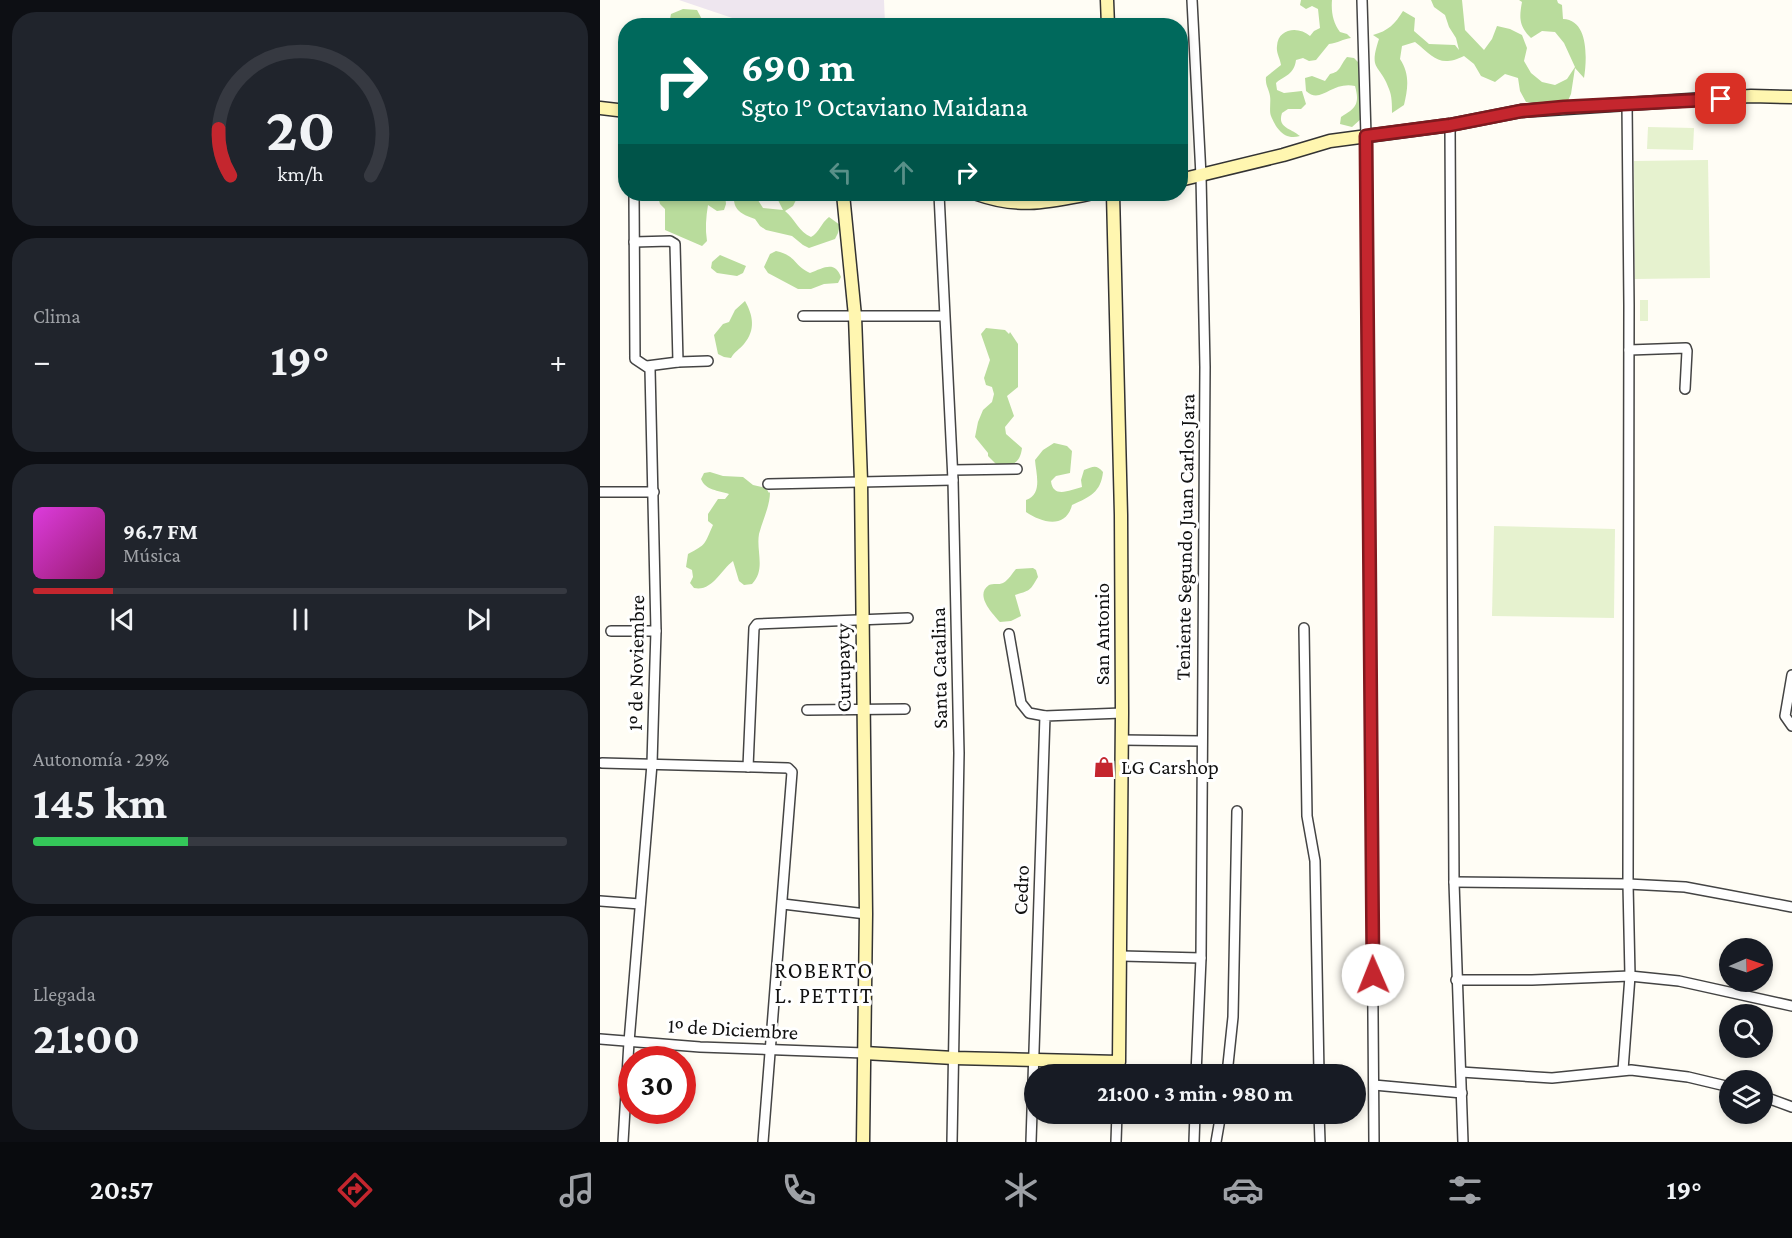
<!DOCTYPE html>
<html lang="es">
<meta charset="utf-8">
<style>
:root{--surface:#171b24;--page:#20242c;--text:#f1f3f6;--muted:#9ea1a6;--line:#363941;--accent:#c4262e}
body{margin:0;font-family:"Crimson Pro",serif;background:var(--page);color:var(--text);height:100vh;display:flex;flex-direction:column;font-size:22px;white-space:nowrap}
*{box-sizing:border-box;margin:0}
p{font-size:20px;color:var(--muted)}
.icon{flex:none;width:33px;height:33px;fill:none;stroke:currentColor;stroke-width:2;stroke-linecap:round;stroke-linejoin:round}
.map{position:relative;flex:1;overflow:hidden}
.sheet{display:flex;flex-direction:column;gap:12px;padding:12px;background:#0d0f14;width:600px}
.sheet>*{flex:none}
.top-card{position:absolute;left:18px;top:18px;width:570px;height:183px;border-radius:24px;box-shadow:0 3px 9px #0003;background:#00695c;color:#fff;overflow:hidden}
.needle{width:39px;rotate:88deg}
.fabs{position:absolute;left:1119px;top:938px;display:grid;gap:12px}
.fabs a{display:grid;place-items:center;width:54px;height:54px;border-radius:50%;background:var(--surface);box-shadow:0 3px 9px #0003;font-size:30px}
.speed{position:absolute;left:18px;top:1046px;display:flex;gap:12px;font-size:30px;font-weight:700;text-align:center}
.speed>*{display:grid;place-content:center;width:78px;height:78px;border-radius:50%;background:var(--surface);box-shadow:0 3px 9px #0003;line-height:1}
.speed .limit{border:9px solid #d22;background:#fff;color:#111}
.pin{position:absolute;display:grid;place-items:center;width:51px;height:51px;color:#fff;margin:-26px;border-radius:12px;box-shadow:0 3px 9px #0006}
.me{position:absolute;width:66px;margin:-33px;rotate:359deg;stroke-linejoin:round;filter:drop-shadow(0 0 4px #0008)}
.turn{display:flex;align-items:center;gap:21px;height:126px;padding:0 24px;font-size:27px}
.turn .icon{width:78px;height:78px;stroke-width:2.5}
.turn b{display:block;font-size:42px;line-height:51px}
.lanes{display:flex;align-items:center;height:57px;padding:0 24px;background:#0003;justify-content:center;gap:30px;direction:ltr}
.lanes .off{opacity:.35}
.big{font-size:45px;font-weight:700;line-height:1.1}
.sheet .card{flex:1;display:flex;flex-direction:column;justify-content:center;gap:9px;min-width:0;padding:0 21px;border-radius:24px;background:var(--page)}
.sheet .dial{align-items:center;gap:0}
.dial svg{height:156px;overflow:visible;fill:none;stroke:var(--line);stroke-width:7;stroke-linecap:round;text-anchor:middle}
.dial text{fill:var(--text);stroke:none}
.song{display:flex;align-items:center;gap:18px}
.cover{width:72px;height:72px;border-radius:9px;background:linear-gradient(135deg,hsl(300 70% 55%),hsl(320 70% 35%))}
.played{height:6px;border-radius:3px;background:linear-gradient(90deg,var(--accent) 15%,var(--line) 15%)}
.keys{display:flex;justify-content:space-around;direction:ltr}
.heat{display:flex;justify-content:space-between;align-items:center;font-size:33px;direction:ltr}
.charge{height:9px;border-radius:4px;background:linear-gradient(90deg,#34c759 29%,var(--line) 0)}
.trip{position:absolute;left:424px;top:1064px;width:342px;height:60px;border-radius:30px;background:var(--surface);box-shadow:0 3px 9px #0003;font-weight:700;line-height:60px;text-align:center}
.tabs{display:flex;height:96px;justify-content:space-around;align-items:center;background:#090b0e;color:var(--muted)}
.tabs .icon{width:42px;height:42px}
.tabs .current{color:var(--accent)}
.tabs b{font-size:27px;color:var(--text)}
main{display:flex;flex:1;min-height:0}
.map>svg:first-child{display:block}
</style>
<main>
<section class="sheet">
<div class="card dial"><svg viewBox="0 0 100 80">
<path d="M14 69A42 42 0 1 1 86 69"/>
<path d="M14 69A42 42 0 0 1 8 45" stroke="#c4262e"/>
<text x="50" y="56" font-size="32" font-weight="700">20</text>
<text x="50" y="72" font-size="11">km/h</text>
</svg></div>
<div class="card"><p>Clima</p>
<div class="heat"><a>−</a><b class="big">19°</b><a>+</a></div>
</div>
<div class="card">
<div class="song"><i class="cover"></i><div><b>96.7 FM</b><p>Música</p></div></div>
<div class="played"></div>
<div class="keys"><svg class="icon" aria-label="previous" viewBox="0 0 24 24"><path d="M18 5L8 12l10 7zM5 5v14"/></svg><svg class="icon" aria-label="pause" viewBox="0 0 24 24"><path d="M8 5v14M16 5v14"/></svg><svg class="icon" aria-label="next" viewBox="0 0 24 24"><path d="M6 5l10 7-10 7zM19 5v14"/></svg></div>
</div>
<div class="card"><p>Autonomía · 29%</p><b class="big">145 km</b><div class="charge"></div></div>
<div class="card"><p>Llegada</p><b class="big">21:00</b></div>
</section>
<div class="map">
<svg width="1192" height="1142" viewBox="0 0 1192 1142">
<rect width="100%" height="100%" fill="#fffdf5"/>
<polygon fill="#eee6ef" points="79,0 284,0 285,25 153,25"/>
<g fill="#b9dc9c">
<path d="M701,0h31c-1,12 1,23 8,32l7,2 4,4c-8,1 -13,5 -22,6l-13,16 -7,1 -6,-3 -7,2c-2,15 -11,15 -20,23l1,7 7,3 18,-2 4,13 -5,5h-13l-6,4c-5,15 9,15 18,23 -16,5 -24,-8 -29,-20 -2,-5 0,-14 -1,-20 -1,-7 -5,-11 -4,-19l15,-12c-1,-7 -5,-12 -4,-19 1,-18 22,-20 33,-10l4,-5 6,-3 -2,-19 -6,-3 -6,3 -6,-4z"/>
<path d="M831,0h31l3,30 19,20 8,-11 5,-13 13,3 12,6 5,13 -3,13 7,12 11,9 13,3 12,-6 8,-12 -11,-24 -9,-11 -13,-1 -11,7c-12,-12 -12,-20 -9,-36l-3,-2h38l1,3 4,2 1,14c26,1 24,40 21,59l-9,-10 -4,26 -6,13 -39,-5 -6,-11 -2,-13 -13,-4 -10,8 -14,-6 -7,-12 -10,-8c-25,12 -30,1 -49,-14l-13,4 -2,13c10,15 8,29 4,46l-12,8c0,-8 0,-17 -3,-24 -9,-26 -21,-17 -10,-50l-6,-4c15,-4 22,-11 30,-24l12,7 -1,13 15,13 26,1 4,5 -3,-12 -7,-11 -4,-12 -11,-8z"/>
<polygon points="83,9 97,10 105,25 69,25 71,14"/>
<path d="M747,57l7,1 5,5v14l4,13 -1,28 -10,9 -12,-3 1,-7c15,-9 19,-13 14,-31 -24,-5 -34,19 -49,5l-1,-13 7,-2 13,5 5,-7c11,-2 10,-9 17,-17z"/>
<path d="M64,194h61l1,10 -2,6 -7,1 -9,-6c-2,12 -3,24 -1,36l-5,5 -37,-16v-21l-5,-5 -2,-7z"/>
<path d="M142,194h15l-1,3 7,11 20,2 -6,-12v-4h22l-6,12 -8,5c10,8 14,21 26,26 8,-4 10,-14 18,-20l11,8 -2,8 -3,6 -26,9 -6,-3 -11,-9 -26,-6 -6,-4 -5,-7c-11,-4 -22,-8 -21,-22z"/>
<path d="M176,251c21,5 17,14 34,22 13,-5 25,-13 31,4l-3,6 -14,1 -13,5h-13l-30,-16 -4,-6 6,-13z"/>
<polygon points="120,255 146,266 143,273 137,276 117,273 111,268 112,262"/>
<path d="M145,301c8,14 11,29 -1,43 -4,5 -10,8 -13,14l-7,-1 -6,-3 -4,-19 9,-11 6,-2 6,-12z"/>
<path d="M386,328l19,2 4,4 1,-2 8,12v43l-11,9 7,20 -9,11 1,7 16,14c-2,16 -10,18 -24,18l-10,-10v-3l-13,-16 3,-15 5,-12 9,-8 2,-8 -2,-7 -6,-2 -2,-7 6,-18 -9,-26z"/>
<path d="M454,443l13,3 5,5 -2,22 -14,3 -5,5c2,18 19,9 31,6l-1,-7 3,-10c9,-3 12,-6 19,2 -2,20 -13,25 -31,33 -6,24 -30,18 -46,7v-12c17,-6 10,-26 9,-40l8,-10z"/>
<path d="M110,472l13,4 20,1 10,8 13,3 3,5 1,-1c0,14 -7,27 -11,42 -3,17 7,36 -7,50l-8,1 -5,-4 -6,-20c-12,9 -21,31 -39,27l-4,-5 3,-6 -1,-7 -6,-3 2,-13c19,-10 16,-9 25,-29l-5,-4v-7l10,-15h7l4,-5c-11,-4 -23,-3 -28,-15l3,-6z"/>
<path d="M433,568l3,2 2,7c-8,13 -6,13 -23,18l6,21 -10,5 -11,1c-7,-8 -26,-27 -11,-37 4,-2 10,0 14,-2 6,-3 9,-10 13,-14z"/>
</g>
<g fill="#e6f2cf">
<polygon points="1048,127 1094,128 1093,150 1047,149"/>
<polygon points="1108,160 1110,278 1035,279 1034,161"/>
<rect x="1040" y="300" width="8" height="21"/>
<polygon points="894,526 1015,529 1014,618 892,616"/>
</g>
<g fill="none" stroke-linecap="round" stroke-linejoin="round">
<defs>
<g id="street">
<polyline points="592,0 601,176 605,367 601,958 596,1074"/>
<polyline points="762,0 766,136 774,1142"/>
<polyline points="850,125 854,882 863,1142"/>
<polyline points="339,194 353,480 359,753 352,1142"/>
<polyline points="34,242 70,241 75,244 78,362"/>
<polyline points="203,316 344,316"/>
<polyline points="1029,350 1086,348 1087,351 1085,389"/>
<polyline points="47,366 78,362 108,361"/>
<polyline points="353,470 417,469"/>
<polyline points="168,484 353,480"/>
<polyline points="0,492 54,492"/>
<polyline points="704,628 707,816 715,861 719,1074"/>
<polyline points="11,631 56,631"/>
<polyline points="409,634 421,703 429,713 445,716"/>
<polyline points="1192,675 1185,716 1192,726"/>
<polyline points="207,710 305,709"/>
<polyline points="521,740 601,741"/>
<polyline points="2,763 188,768 192,772 163,1142"/>
<polyline points="148,767 154,628 157,624 308,618"/>
<polyline points="854,882 1028,884 1085,887 1192,907"/>
<polyline points="0,901 40,904"/>
<polyline points="183,904 266,914"/>
<polyline points="522,956 601,958"/>
<polyline points="856,980 932,980 1030,976 1079,981 1192,1006"/>
<polyline points="0,1039 100,1047 264,1053"/>
<polyline points="1023,1070 1030,976 1028,884 1029,305 1027,104"/>
<polyline points="861,1072 952,1078 1031,1070 1088,1077 1130,1087"/>
<polyline points="519,1074 519,1062"/>
<polyline points="627,1074 633,1017 637,811"/>
<polyline points="774,1085 862,1093"/>
<polyline points="1162,1096 1192,1107"/>
<polyline points="719,1113 720,1142"/>
<polyline points="23,1142 29,1042 52,764 54,695 56,631 50,369 35,359 34,194"/>
<polyline points="431,1142 445,716 522,713"/>
<polyline points="516,1142 517,1113"/>
<polyline points="594,1142 595,1113"/>
<polyline points="616,1142 621,1113"/>
</g>
<g id="secondary">
<polyline points="507,0 508,26"/>
<polyline points="0,108 26,111"/>
<polyline points="580,180 683,155 730,141 850,125 921,111 1151,96 1192,97"/>
<polyline points="243,194 255,316 261,481 266,914 263,1142"/>
<path d="M377,194c42,15 70,8 112,0"/>
<polyline points="264,1053 354,1058 519,1062 522,713 521,515 513,194"/>
</g>
</defs>
<use href="#street" stroke="#444" stroke-width="12"/>
<use href="#secondary" stroke="#333" stroke-width="15"/>
<use href="#street" stroke="#fff" stroke-width="9"/>
<use href="#secondary" stroke="#fff6b0" stroke-width="12"/>
</g>
<g fill="none" stroke-linecap="round" stroke-linejoin="round">
<defs>
<polyline id="route" points="773,975 766,136 850,125 921,111 964,107 1121,99"/>
</defs>
<use href="#route" stroke="#7f191e" stroke-width="15"/>
<use href="#route" stroke="#c4262e" stroke-width="10"/>
</g>
<defs>
<symbol id="shop-bare" viewBox="-9 -9 18 18"><path d="M-5-2.5h2.3a2.7 3.5 0 0 1 5.4 0H5L5.5 6h-11ZM-1.5-2.5h3a1.5 2.3 0 0 0-3 0Z" fill="#c4262e" stroke="#fff" stroke-width="2.5" paint-order="stroke"/></symbol>
</defs>
<g fill-rule="evenodd">
<use href="#shop-bare" x="489" y="752" width="30" height="30"/>
</g>
<g text-anchor="middle" dominant-baseline="central" stroke-width="6" stroke-linejoin="round" paint-order="stroke">
<g font-size="21" fill="#111" stroke="#fff">
<text transform="translate(585 537) rotate(-89)">Teniente Segundo Juan Carlos Jara</text>
<text transform="translate(502 634) rotate(-90)">San Antonio</text>
<text transform="translate(36 663) rotate(-89)">1º de Noviembre</text>
<text transform="translate(243 668) rotate(-91)">Curupayty</text>
<text transform="translate(339 668) rotate(-91)">Santa Catalina</text>
<text transform="translate(421 890) rotate(-88)">Cedro</text>
<text transform="translate(133 1029) rotate(3)">1º de Diciembre</text>
</g>
<g font-size="21" fill="#111" stroke="#fff" text-anchor="start">
<text x="521" y="767">LG Carshop</text>
</g>
<g font-size="22" letter-spacing="1.5" fill="#111" stroke="#fff">
<text x="224" y="970">ROBERTO<tspan x="224" dy="25">L. PETTIT</tspan></text>
</g>
</g>
</svg>
<div class="fabs">
<a><svg class="needle" viewBox="-14 -14 28 28"><path d="M0-13l5 13h-10z" fill="#e53935"/><path d="M0 13l5-13h-10z" fill="#9ea1a6"/></svg></a>
<a><svg class="icon" aria-label="search" viewBox="0 0 24 24"><circle cx="10" cy="10" r="6"/><path d="M15 15l6 6"/></svg></a>
<a><svg class="icon" aria-label="layers" viewBox="0 0 24 24"><path d="M12 4l9 5-9 5-9-5zM3 14l9 5 9-5"/></svg></a>
</div>
<div class="speed"><div class="limit">30</div></div>
<div class="pin" style="left:1121px;top:99px;background:#d93025"><svg class="icon" aria-label="arrive" viewBox="0 0 24 24"><path d="M6 21V4h12l-3 4 3 4H6"/></svg></div>
<svg class="me" style="left:773px;top:975px" viewBox="-20 -20 40 40"><circle r="19" fill="#fff"/><path d="M0-13L10 11 0 6-10 11z" fill="#c4262e"/></svg>
<div class="trip">21:00 · 3 min · 980 m</div>
<div class="top-card">
<div class="turn"><svg class="icon" aria-label="right" viewBox="0 0 24 24"><path d="M7 20v-9h11M14 6l5 5-5 5"/></svg><div><b>690 m</b>Sgto 1° Octaviano Maidana</div></div>
<div class="lanes"><svg class="icon off" aria-label="left" viewBox="0 0 24 24"><path d="M17 20v-9H6M10 6l-5 5 5 5"/></svg><svg class="icon off" aria-label="ahead" viewBox="0 0 24 24"><path d="M12 20V5M6 11l6-6 6 6"/></svg><svg class="icon" aria-label="right" viewBox="0 0 24 24"><path d="M7 20v-9h11M14 6l5 5-5 5"/></svg></div>
</div>
</div>
</main>
<nav class="tabs">
<b>20:57</b>
<svg class="icon current" aria-label="directions" viewBox="0 0 24 24"><path d="M12 3l9 9-9 9-9-9zM9 14v-3h6M13 9l2 2-2 2"/></svg>
<svg class="icon" aria-label="music" viewBox="0 0 24 24"><path d="M9 18V5l10-2v13"/><circle cx="6" cy="18" r="3"/><circle cx="16" cy="16" r="3"/></svg>
<svg class="icon" aria-label="phone" viewBox="0 0 24 24"><path d="M5 4h4l2 5-3 2q2 4 5 5l2-3 5 2v4C11 20 4 13 5 4z"/></svg>
<svg class="icon" aria-label="climate" viewBox="0 0 24 24"><path d="M12 3v18M4 7l16 10M4 17L20 7"/></svg>
<svg class="icon" aria-label="car" viewBox="0 0 24 24"><path d="M5 17H2v-5l4-1 3-4h7l3 4 3 1v5h-3M9 17h6M6 11h13"/><circle cx="7" cy="17" r="2"/><circle cx="17" cy="17" r="2"/></svg>
<svg class="icon" aria-label="filters" viewBox="0 0 24 24"><path d="M4 7h16M4 17h16"/><circle cx="9" cy="7" r="2"/><circle cx="15" cy="17" r="2"/></svg>
<b>19°</b>
</nav>
